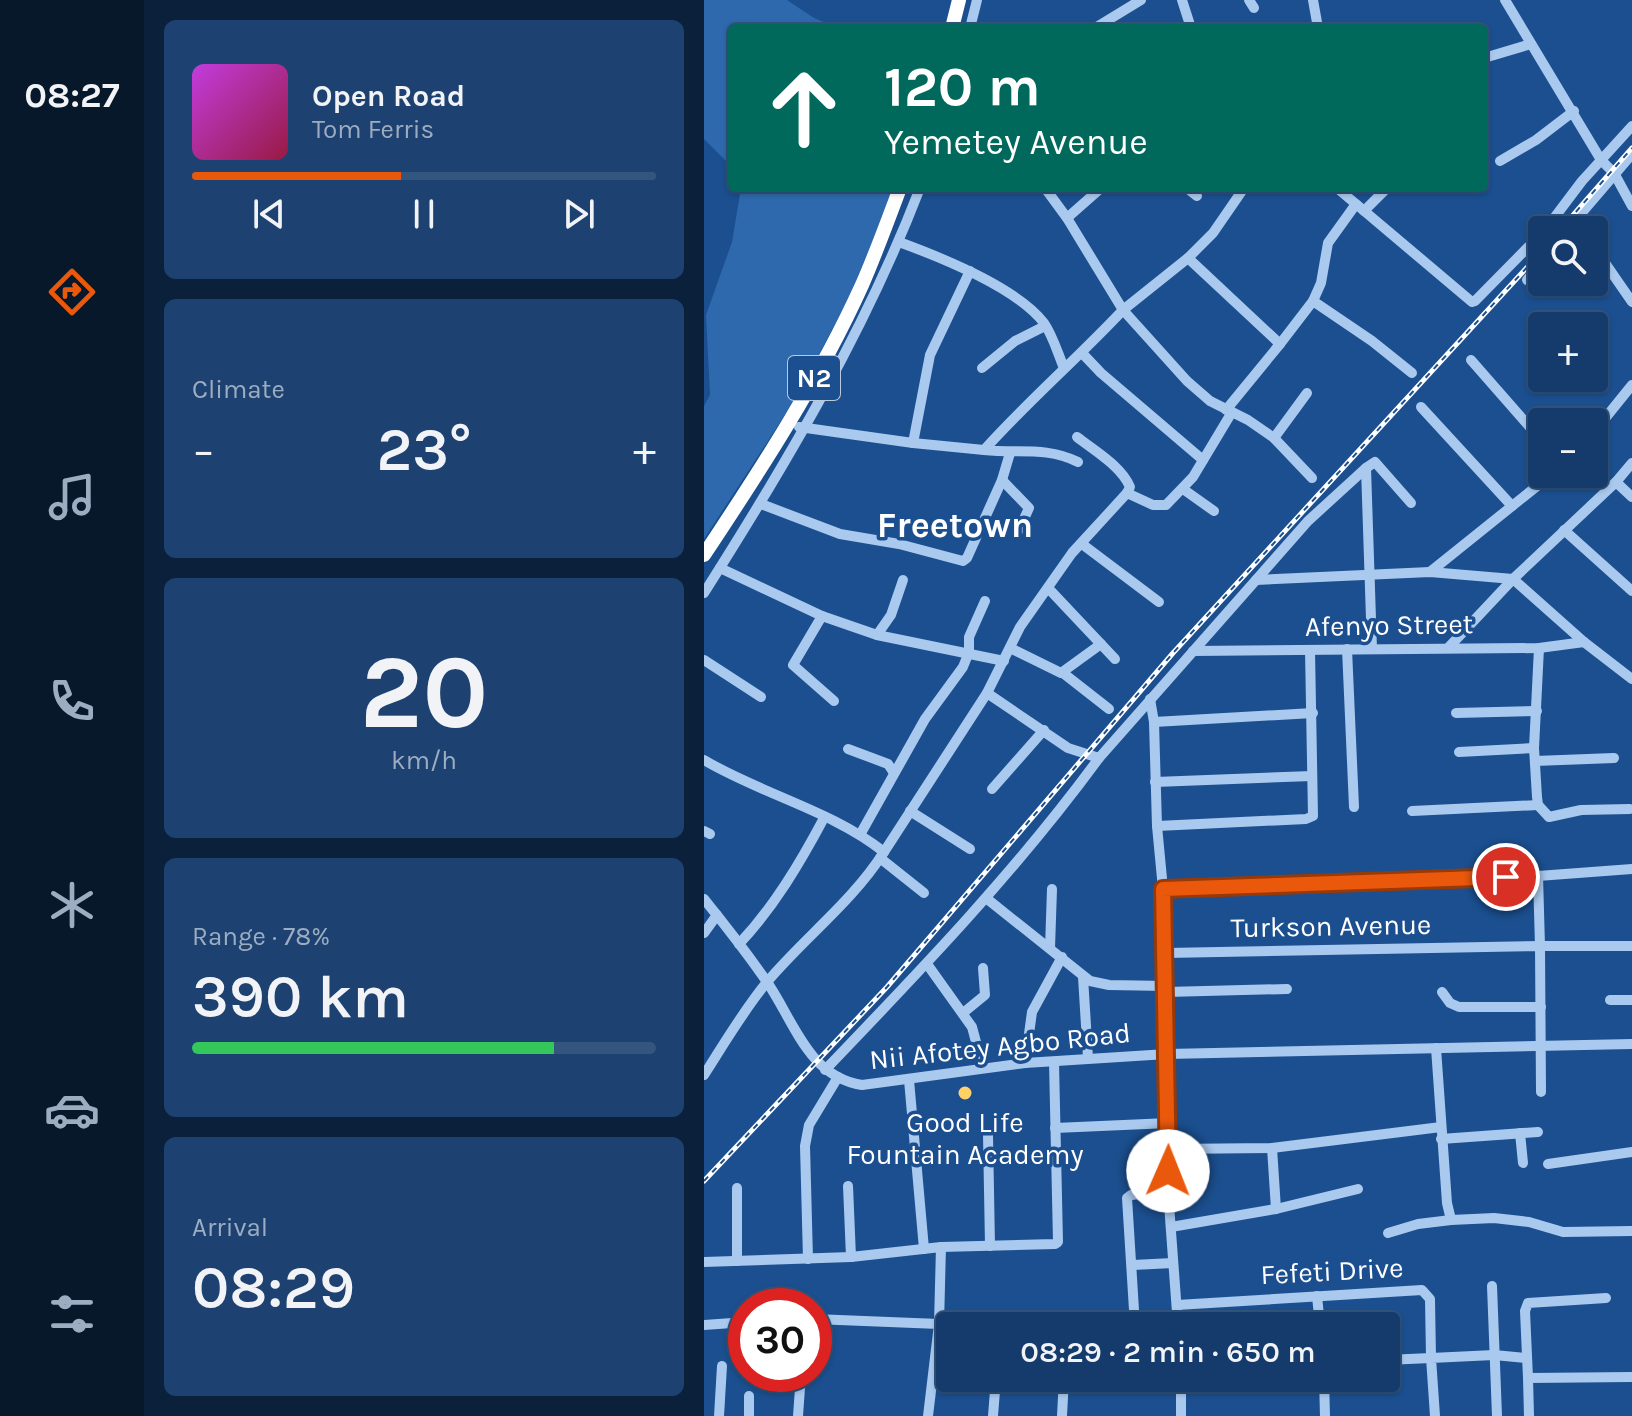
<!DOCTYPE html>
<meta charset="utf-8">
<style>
:root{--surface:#143b6b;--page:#1d4271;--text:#f1f3f6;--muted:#9dadc1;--line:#33557e;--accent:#ea580c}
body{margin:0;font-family:Karla,sans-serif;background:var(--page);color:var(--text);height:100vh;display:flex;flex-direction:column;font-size:30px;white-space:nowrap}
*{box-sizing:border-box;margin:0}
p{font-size:26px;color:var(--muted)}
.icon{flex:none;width:44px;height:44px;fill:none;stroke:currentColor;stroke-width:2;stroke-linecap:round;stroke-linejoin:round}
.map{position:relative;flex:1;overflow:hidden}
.details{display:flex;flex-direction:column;gap:20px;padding:20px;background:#0b203b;width:560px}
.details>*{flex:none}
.banner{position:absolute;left:24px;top:24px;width:760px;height:168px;border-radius:8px;box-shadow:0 2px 6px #0004,0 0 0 2px var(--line);background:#00695c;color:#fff;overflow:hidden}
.fabs{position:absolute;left:824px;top:216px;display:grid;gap:16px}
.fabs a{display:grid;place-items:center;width:80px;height:80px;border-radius:8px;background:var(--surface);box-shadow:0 2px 6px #0004,0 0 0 2px var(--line);font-size:40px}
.speed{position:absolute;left:24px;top:1288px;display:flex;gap:16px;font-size:40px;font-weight:700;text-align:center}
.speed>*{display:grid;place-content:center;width:104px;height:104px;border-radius:50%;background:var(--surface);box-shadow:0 2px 6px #0004,0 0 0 2px var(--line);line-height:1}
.speed .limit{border:12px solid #d22;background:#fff;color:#111}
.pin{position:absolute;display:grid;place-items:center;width:68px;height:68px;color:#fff;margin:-34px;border:4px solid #fff;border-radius:50%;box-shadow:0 2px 8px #0007}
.me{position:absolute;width:88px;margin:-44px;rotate:1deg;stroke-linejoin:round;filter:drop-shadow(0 0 6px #0008)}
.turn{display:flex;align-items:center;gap:28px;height:168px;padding:0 24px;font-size:36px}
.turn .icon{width:104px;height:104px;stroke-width:2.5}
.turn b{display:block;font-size:56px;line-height:68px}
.big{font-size:60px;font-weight:600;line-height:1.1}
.details .widget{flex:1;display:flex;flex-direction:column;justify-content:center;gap:12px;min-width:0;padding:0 28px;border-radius:12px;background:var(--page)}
.details .dial{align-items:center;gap:0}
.dial b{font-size:104px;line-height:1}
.song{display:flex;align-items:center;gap:24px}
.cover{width:96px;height:96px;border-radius:12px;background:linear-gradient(135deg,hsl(290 70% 55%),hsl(340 70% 35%))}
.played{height:8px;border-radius:4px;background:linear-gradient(90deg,var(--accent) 45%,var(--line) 45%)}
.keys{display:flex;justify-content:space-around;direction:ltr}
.heat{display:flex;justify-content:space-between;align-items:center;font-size:44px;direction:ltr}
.charge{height:12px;border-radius:6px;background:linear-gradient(90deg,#34c759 78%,var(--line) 0)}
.trip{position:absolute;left:232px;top:1312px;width:464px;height:80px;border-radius:8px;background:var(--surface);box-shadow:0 2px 6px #0004,0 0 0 2px var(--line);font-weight:600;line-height:80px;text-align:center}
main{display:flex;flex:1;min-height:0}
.tabs{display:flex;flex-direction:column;width:144px;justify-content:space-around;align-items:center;background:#08182b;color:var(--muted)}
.tabs .icon{width:56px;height:56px}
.tabs .active{color:var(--accent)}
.tabs b{font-size:36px;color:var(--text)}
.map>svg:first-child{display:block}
</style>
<main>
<nav class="tabs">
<b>08:27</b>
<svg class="icon active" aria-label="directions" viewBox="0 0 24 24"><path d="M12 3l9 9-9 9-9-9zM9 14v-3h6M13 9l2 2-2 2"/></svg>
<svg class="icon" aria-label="music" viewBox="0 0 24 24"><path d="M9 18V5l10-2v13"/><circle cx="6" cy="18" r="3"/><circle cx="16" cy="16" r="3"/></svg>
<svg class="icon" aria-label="phone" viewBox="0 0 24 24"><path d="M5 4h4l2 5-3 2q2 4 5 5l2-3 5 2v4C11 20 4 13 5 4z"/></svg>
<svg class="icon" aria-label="climate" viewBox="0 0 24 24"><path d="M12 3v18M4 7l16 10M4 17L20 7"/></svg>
<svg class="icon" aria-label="car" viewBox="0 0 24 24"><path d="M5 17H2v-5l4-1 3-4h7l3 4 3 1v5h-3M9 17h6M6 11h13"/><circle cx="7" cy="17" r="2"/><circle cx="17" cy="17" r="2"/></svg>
<svg class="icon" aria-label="filters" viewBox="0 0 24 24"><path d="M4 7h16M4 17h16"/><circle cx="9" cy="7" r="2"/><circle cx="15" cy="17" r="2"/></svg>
</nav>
<section class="details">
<div class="widget">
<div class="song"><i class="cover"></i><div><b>Open Road</b><p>Tom Ferris</p></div></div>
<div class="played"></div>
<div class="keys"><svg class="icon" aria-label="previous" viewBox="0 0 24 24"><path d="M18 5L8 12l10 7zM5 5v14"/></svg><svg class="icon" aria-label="pause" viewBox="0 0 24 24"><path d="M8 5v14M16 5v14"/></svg><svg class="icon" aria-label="next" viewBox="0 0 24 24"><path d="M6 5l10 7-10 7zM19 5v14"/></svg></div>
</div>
<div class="widget"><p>Climate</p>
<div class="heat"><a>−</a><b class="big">23°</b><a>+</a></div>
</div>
<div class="widget dial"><b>20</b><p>km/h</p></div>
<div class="widget"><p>Range · 78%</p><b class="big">390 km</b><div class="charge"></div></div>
<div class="widget"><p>Arrival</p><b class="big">08:29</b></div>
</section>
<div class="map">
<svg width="928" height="1416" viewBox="0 0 928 1416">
<rect width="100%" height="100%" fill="#1b4f8f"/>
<g fill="#2e69ad">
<polygon points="0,0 83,0 110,18 135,28 28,28 28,167 0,139"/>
<polygon points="37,188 190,188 147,294 92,398 0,539 0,406 6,395 2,315 28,242"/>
</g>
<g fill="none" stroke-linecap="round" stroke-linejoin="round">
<g stroke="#a9c9ee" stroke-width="10">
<polyline points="478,0 487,28"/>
<polyline points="545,0 550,8"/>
<polyline points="609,0 614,28"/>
<polyline points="801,0 897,160 910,173 928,206"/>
<polyline points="266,28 273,0"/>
<polyline points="391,28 437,0"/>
<polyline points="780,58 827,44"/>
<polyline points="796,161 832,140 870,111"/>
<polyline points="341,188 363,218 419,310 484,258 509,233 540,188"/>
<polyline points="483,188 493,196"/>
<polyline points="633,188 768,302 771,301 838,233"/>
<polyline points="660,211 683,188"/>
<polyline points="363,218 397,188"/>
<polyline points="841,230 878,181 928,126"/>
<polyline points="863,230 928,154"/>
<path d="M195,242c41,15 118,46 145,81 9,13 14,31 20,45"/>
<polyline points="890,247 928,302"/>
<polyline points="484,258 576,344 522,410"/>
<polyline points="823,280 838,261"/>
<polyline points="609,301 668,341 708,373"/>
<polyline points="576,344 609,301 617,283 624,243 652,204"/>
<polyline points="378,353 397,373 499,460"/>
<polyline points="767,360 838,441"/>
<polyline points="278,368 311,341 341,326"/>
<polyline points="717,407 808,506"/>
<polyline points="95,427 209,443 280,450"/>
<polyline points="890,432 928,385"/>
<path d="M373,437c18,14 44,29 53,50l-3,6"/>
<polyline points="570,438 603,393"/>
<polyline points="209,443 226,355 266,271"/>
<path d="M374,462c-33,-16 -60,-8 -94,-12 44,-49 94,-92 139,-140l64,71 23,20 38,19 26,18 38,40"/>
<polyline points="662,468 668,649"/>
<polyline points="298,480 325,508 315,530"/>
<polyline points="912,482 928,497"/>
<polyline points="479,489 510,511"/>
<polyline points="57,504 136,534 195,544 259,561 263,558 298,480 306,453"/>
<polyline points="860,530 928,591"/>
<polyline points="378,544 455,602"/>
<polyline points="16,568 118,616 173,635 300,661"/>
<polyline points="726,572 848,474"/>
<polyline points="809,579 880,642 928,679"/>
<polyline points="552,580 726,572 809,579"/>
<polyline points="345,589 411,659"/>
<path d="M0,593c82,-129 161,-262 216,-405"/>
<polyline points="118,616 89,665 130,701"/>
<polyline points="173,635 187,615 199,580"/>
<polyline points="745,647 809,579 912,482 928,463"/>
<polyline points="306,648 357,673 397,644"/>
<polyline points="835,648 830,748 833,797 834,805 845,817 877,810 926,809"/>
<polyline points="643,649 650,807"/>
<polyline points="489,651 835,648 880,642"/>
<polyline points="0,660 57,697"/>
<polyline points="359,673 405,709"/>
<polyline points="283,693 364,748 395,758"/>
<polyline points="446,699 450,722 453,826 459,889 464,1191 474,1326"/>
<polyline points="752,713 833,711"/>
<polyline points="450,722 609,713"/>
<polyline points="144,749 184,764 190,773"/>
<polyline points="755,752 830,748"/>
<path d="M0,760c57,34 129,51 180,92 -32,50 -79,85 -117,130 -24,29 -43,62 -63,93"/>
<polyline points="831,761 910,758"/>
<polyline points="451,782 608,776"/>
<polyline points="288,789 340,730"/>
<polyline points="206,811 266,849"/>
<polyline points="708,811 834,805"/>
<polyline points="453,826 602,819 609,816 606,650"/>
<polyline points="0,831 6,834"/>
<polyline points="157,833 221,719 259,667 265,652 265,637 281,601"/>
<polyline points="180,852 283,693 316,627 368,553 423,493 449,505 462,505 489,477 528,412"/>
<polyline points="176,858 220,893"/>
<polyline points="834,876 836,946 928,946"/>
<polyline points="459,889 834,876 928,869"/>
<polyline points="282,898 386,981 405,985 462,986"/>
<path d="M0,899c21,26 42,53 61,80 29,41 42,97 97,106l163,-22 142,-9 465,-10"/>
<polyline points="0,933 13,915"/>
<path d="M35,944c35,-37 61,-81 85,-126"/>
<polyline points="346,948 348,889"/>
<polyline points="462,953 836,946 837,1092"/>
<polyline points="223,964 268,1027 279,1068"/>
<polyline points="379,977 384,1058"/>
<polyline points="462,992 583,989"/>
<polyline points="738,992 746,1003 755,1007 837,1007"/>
<polyline points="906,1000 928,1000"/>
<polyline points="259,1013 281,995 279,968"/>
<polyline points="732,1048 743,1203 747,1220 790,1218 825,1222 859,1232 928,1231"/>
<polyline points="321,1063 328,1012 358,957"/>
<path d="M121,1070c96,-100 192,-200 274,-312l209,-237 58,-53 9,-6 36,41"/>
<polyline points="205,1080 220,1249"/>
<polyline points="351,1128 465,1123"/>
<polyline points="816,1133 819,1163"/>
<polyline points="284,1135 286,1246"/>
<polyline points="737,1139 834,1132"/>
<polyline points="568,1148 572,1209"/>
<polyline points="465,1149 568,1148 737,1127"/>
<polyline points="844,1164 928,1152"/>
<polyline points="144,1186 147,1257"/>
<polyline points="33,1188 33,1261"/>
<polyline points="467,1227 572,1209 654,1189"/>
<polyline points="684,1233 714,1224 747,1220"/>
<polyline points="237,1247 351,1244 354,1242 350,1062"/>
<polyline points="104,1259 101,1146 105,1125 134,1077"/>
<polyline points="0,1262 147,1257 237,1247 235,1324 285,1326"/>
<polyline points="429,1265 469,1263"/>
<polyline points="788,1286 793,1416"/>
<polyline points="613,1296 616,1326"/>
<polyline points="473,1305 718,1290 726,1299 727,1358 682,1360"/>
<polyline points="110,1319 235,1324 224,1416"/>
<polyline points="0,1325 42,1322"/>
<polyline points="300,1326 348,1326"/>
<polyline points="431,1326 423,1198 427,1195 464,1191"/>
<polyline points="620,1378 621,1416"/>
<polyline points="824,1378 821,1311 824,1303 902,1298"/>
<polyline points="15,1416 18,1366"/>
<polyline points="45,1416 45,1396"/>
<polyline points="94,1416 97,1374"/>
<polyline points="289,1416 292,1378"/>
<polyline points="358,1416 360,1378"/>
<polyline points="477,1416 477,1378"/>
<polyline points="731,1416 727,1358 790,1355 822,1358"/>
<polyline points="825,1416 824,1378 928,1377"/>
</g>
<g stroke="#fff" stroke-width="14">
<polyline points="248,28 255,0"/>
<path d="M0,555c57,-86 115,-175 158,-270 14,-32 26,-65 38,-97"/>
</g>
<defs>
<g id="rail">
<polyline points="856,230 928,148"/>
<polyline points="0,1181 183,987 469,653 838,251"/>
</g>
</defs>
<use href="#rail" stroke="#fff" stroke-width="5"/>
<use href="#rail" stroke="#1b4f8f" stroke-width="2" stroke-dasharray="6" stroke-linecap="butt"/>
</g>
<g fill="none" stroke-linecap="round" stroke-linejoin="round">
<defs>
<polyline id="route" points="464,1171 459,889 802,877"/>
</defs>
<use href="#route" stroke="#983908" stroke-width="20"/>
<use href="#route" stroke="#ea580c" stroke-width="14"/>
</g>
<circle fill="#ffd166" stroke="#1b4f8f" stroke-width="3" cx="261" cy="1093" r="8"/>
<g text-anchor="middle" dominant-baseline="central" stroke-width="7" stroke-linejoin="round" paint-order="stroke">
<rect fill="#1b4f8f" stroke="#bbcadd" stroke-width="2" x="84" y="356" width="52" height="44" rx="6"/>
<g font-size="26" font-weight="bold" fill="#fff">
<text x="110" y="378">N2</text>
</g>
<g font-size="28" fill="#fff" stroke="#1b4f8f">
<text transform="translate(685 625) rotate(-1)">Afenyo Street</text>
<text transform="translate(627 926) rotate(-1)">Turkson Avenue</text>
<text transform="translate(296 1046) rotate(-6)">Nii Afotey Agbo Road</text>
<text transform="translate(628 1271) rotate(-3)">Fefeti Drive</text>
</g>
<g font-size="28" fill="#fff" stroke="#1b4f8f">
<text x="261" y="1122">Good Life<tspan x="261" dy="32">Fountain Academy</tspan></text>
</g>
<g font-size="36" font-weight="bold" fill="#fff" stroke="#1b4f8f">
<text x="251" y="525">Freetown</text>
</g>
</g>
</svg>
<div class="fabs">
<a><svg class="icon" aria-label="search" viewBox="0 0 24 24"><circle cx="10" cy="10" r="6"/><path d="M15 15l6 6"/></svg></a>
<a>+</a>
<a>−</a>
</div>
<div class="speed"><div class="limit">30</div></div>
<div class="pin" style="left:802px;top:877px;background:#d93025"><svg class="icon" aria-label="arrive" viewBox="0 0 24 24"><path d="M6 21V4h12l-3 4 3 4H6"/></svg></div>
<svg class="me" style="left:464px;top:1171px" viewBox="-20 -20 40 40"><circle r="19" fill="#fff"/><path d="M0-13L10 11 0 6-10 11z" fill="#ea580c"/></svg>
<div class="trip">08:29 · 2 min · 650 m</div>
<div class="banner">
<div class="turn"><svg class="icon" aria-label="ahead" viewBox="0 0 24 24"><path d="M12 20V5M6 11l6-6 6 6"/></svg><div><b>120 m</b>Yemetey Avenue</div></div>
</div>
</div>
</main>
